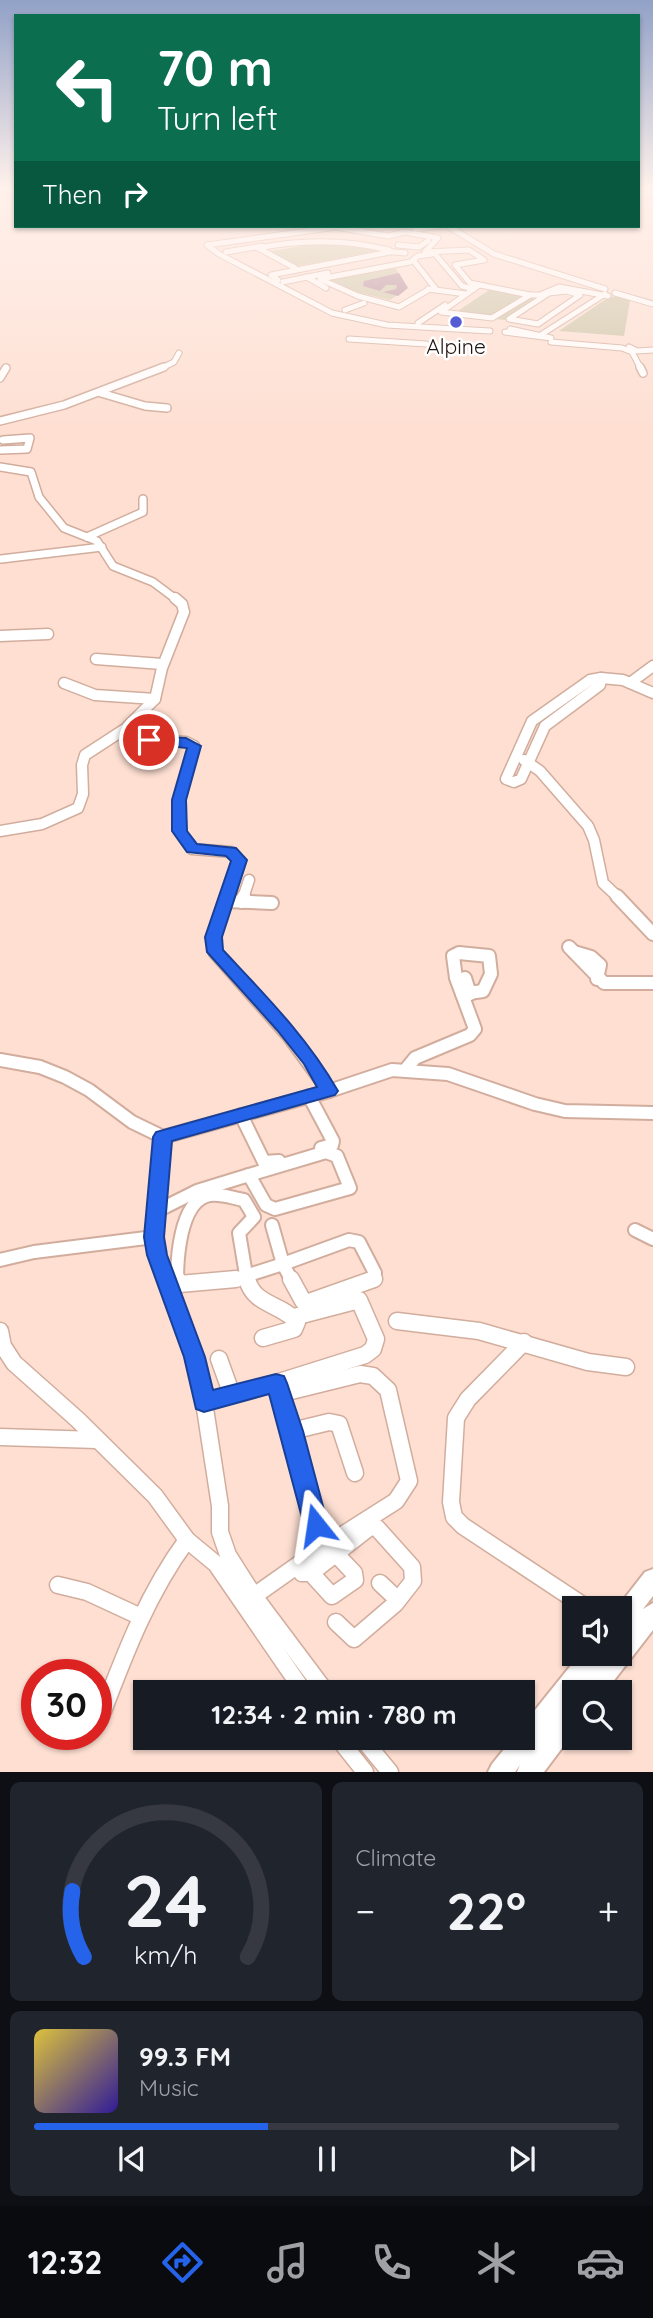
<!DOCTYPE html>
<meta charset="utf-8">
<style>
:root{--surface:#171b24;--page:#20242c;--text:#f1f3f6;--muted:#9ea1a6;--line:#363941;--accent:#2563eb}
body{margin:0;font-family:Quicksand,sans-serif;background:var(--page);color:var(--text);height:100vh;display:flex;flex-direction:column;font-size:26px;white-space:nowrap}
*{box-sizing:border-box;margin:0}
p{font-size:23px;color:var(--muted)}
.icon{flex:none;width:38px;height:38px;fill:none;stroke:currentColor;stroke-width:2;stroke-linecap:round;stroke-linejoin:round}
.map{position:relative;height:1772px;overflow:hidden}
.details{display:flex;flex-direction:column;gap:10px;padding:10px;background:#0d0f14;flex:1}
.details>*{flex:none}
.guide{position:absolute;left:14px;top:14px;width:626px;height:214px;border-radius:0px;box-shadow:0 2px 5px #0004;background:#0b6e4f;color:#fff;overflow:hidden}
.fabs{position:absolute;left:562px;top:1596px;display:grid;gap:14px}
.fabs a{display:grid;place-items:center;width:70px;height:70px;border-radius:0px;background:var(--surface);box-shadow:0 2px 5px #0004;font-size:35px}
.speed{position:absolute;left:21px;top:1659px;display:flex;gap:14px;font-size:35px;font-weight:700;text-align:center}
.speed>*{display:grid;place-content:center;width:91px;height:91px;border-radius:50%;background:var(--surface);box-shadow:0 2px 5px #0004;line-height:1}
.speed .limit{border:10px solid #d22;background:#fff;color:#111}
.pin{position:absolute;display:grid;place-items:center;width:60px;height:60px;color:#fff;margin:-30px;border:4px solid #fff;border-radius:50%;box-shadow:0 2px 7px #0007}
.me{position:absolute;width:77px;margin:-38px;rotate:345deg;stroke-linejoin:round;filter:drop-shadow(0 0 5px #0008)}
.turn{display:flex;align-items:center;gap:24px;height:147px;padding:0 28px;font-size:32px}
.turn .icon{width:91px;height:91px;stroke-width:2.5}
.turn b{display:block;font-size:49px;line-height:60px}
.then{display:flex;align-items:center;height:66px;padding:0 28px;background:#0003;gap:14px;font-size:26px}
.big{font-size:52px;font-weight:700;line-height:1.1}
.details .card{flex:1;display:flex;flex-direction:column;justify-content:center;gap:10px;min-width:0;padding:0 24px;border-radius:10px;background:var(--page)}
.details .dial{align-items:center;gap:0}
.dial svg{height:182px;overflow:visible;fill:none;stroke:var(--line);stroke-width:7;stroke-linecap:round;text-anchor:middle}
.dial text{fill:var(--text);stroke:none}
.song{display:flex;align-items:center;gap:21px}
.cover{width:84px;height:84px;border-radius:10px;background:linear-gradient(135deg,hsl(50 70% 55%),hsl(250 70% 35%))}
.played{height:7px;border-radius:4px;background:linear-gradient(90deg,var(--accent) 40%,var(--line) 40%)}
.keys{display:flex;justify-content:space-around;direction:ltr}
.heat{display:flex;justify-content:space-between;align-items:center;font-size:38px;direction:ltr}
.details .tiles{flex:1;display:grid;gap:10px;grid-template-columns:1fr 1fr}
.card:last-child{grid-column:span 2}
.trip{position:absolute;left:133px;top:1680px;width:402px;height:70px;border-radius:0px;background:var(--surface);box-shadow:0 2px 5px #0004;font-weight:700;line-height:70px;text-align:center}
.tabs{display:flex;height:112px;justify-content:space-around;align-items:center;background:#090b0e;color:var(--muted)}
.tabs .icon{width:49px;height:49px}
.tabs .active{color:var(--accent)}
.tabs b{font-size:32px;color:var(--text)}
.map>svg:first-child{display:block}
</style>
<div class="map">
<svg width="653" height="1772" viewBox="0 0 653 1772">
<rect width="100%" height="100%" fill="#fedfd2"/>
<g fill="#ccc4a4">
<polygon points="309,245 348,245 378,251 297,266 270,251"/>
<polygon points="394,266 408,288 390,300 345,289 323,278"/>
<polygon points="489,290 533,297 536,299 505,320 452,315"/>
<polygon points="618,296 630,300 624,336 559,331 609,297"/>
</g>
<polygon fill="#af8495" points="399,273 408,288 398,296 383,292 396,289 397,285 386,285 380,291 363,286 364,281"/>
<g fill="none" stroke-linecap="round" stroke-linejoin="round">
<defs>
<g id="minor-far4">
<polyline points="639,194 653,193"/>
<polyline points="448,226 494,254 605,289"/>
<polyline points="415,229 440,226"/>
<polyline points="398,245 419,247 428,241"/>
<polyline points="384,251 405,253"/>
<polyline points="226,252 262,246"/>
<polyline points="432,254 418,256 413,260 435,288"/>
<polyline points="435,254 462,286 473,289"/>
<polyline points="410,262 320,279 358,296 399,307 428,290"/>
<path d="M295,268l-37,-20c45,-9 87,-9 131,2"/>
<polyline points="278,280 271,275 390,252"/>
<polyline points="283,282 307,277"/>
<polyline points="478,286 441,312 492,318 530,295 540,295 559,287 608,296"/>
<polyline points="326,288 307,277 328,273"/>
<polyline points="428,289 466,294"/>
<polygon points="567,291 580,295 538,324 509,319 549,293"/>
<polyline points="615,293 653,304"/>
<polyline points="345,310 364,303"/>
<polyline points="418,323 445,305"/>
<polyline points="490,331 387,325 332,313 219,254 207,245 336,227 388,236 405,232 438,238 425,252 469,250 484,260 455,265 470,283 530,295"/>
<polyline points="505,332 551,338 510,329"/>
<polyline points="539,336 605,294"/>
<polyline points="349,339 426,344"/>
<polyline points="551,342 622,348 632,352 641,369"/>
<polyline points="629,347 637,351 653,350"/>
<polyline points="160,369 174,362 179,353"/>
</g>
<g id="minor-far3">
<polyline points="640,367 643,373"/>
<polyline points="0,378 6,368"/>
<polyline points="101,393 145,406 167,408"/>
<polyline points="0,421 64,405 164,367"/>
<polyline points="0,450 27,449 30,438 3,440"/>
<polyline points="0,467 31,472 39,497 64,528 97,541 113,566 153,582 177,600"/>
<polyline points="87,537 143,512 143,499"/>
<polyline points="1,559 102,547"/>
</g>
<g id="minor-far2">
<polyline points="0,636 48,634"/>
<polyline points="96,659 162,664"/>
<polygon points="601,678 600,685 545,726 521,779 514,782 506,779 532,721 590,680"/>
<polyline points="601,678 623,680 653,693"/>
<polyline points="64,683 95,695 155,699"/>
<polyline points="630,683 653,666"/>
<polyline points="149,740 186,742 194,746 179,800 179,831 192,849 231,852 239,860 226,898"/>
<polyline points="524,760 540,771 588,826 594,840 603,883 619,898"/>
<polyline points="0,831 42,824 78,808 83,794 82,765 85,755 125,729 155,699 162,668 184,612 182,604 175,598"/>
<polyline points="243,898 249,880"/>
</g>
<g id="minor-far1">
<polyline points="227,896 213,938 215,952 289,1036 329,1091"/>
<polyline points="617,896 653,934"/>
<polyline points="226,901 272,903"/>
<polyline points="242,902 244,896"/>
<polyline points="569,947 604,983 653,983"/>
<polyline points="574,952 591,957 600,965 597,979"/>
<polygon points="459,953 489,956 491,974 483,991 462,994 456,978 453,956"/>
<polyline points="465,978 470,994"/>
<polyline points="0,1060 40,1067 65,1077 89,1090 132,1122 163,1137"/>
<polyline points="406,1069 415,1058 470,1035 475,1029 462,994"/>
<polyline points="309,1096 333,1141 332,1145 321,1148"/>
<polyline points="241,1115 264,1162 279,1161"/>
<polygon points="326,1152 337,1156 350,1188 275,1209 266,1205 249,1175"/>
<polyline points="249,1175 197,1191 155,1212 163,1137 329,1091 392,1070 448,1074 535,1104 565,1111 653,1113"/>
<polyline points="155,1212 154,1237 166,1281"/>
<polyline points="272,1225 283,1264"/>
<polyline points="635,1230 653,1239"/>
<polyline points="0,1260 34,1252 154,1237"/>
<polyline points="283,1264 292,1281"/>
<polyline points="283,1264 349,1240 359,1242 375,1273 372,1281"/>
<path d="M177,1281c0,-23 3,-76 29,-85 11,-4 26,2 38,4l10,17 -15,16 8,48"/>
<polyline points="230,1281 283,1264"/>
</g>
<g id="minor">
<polyline points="166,1279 194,1357 204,1402 220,1506 220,1532 228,1555 254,1596 326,1692"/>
<polyline points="177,1279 177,1283"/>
<path d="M247,1279c7,27 34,24 50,43l-3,7 -31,9"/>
<polyline points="291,1279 303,1301 309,1302 374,1279"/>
<polyline points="168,1285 236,1279"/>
<polyline points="397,1321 479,1331 588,1362 626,1367"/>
<polyline points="0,1331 3,1346 14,1363 78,1420 155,1496 187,1540 216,1564 304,1692"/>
<polyline points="524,1342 468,1399 456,1418 451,1502 454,1517 463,1526 587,1608"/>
<polyline points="219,1359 232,1395"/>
<polyline points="279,1394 360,1374 373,1376 388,1390 409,1481 396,1501 322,1548"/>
<polyline points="204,1402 276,1383"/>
<polyline points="292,1431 329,1422 339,1424 355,1473"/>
<polyline points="0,1437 97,1440"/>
<polyline points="297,1566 302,1573 311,1573 370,1527 377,1528 412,1567 413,1581 395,1604 354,1639 336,1622"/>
<polyline points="311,1573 332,1596 355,1580 354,1573 335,1553"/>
<polyline points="380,1583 398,1600"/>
<polyline points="58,1585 87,1592 141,1617"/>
<polyline points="254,1596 322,1548 292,1431 276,1383 365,1355 373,1349 376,1339 359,1300 294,1317"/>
<path d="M100,1719c24,-63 47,-125 87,-179"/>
<polyline points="338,1738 365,1772"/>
<polyline points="362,1738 390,1772"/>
</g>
<polygon id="major" points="653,1569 653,1596 643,1609 653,1603 653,1630 605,1692 580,1692 582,1687 578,1692 574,1692 574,1697 567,1705 574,1703 574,1732 544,1772 517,1772 520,1765 515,1772 488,1772 492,1764 513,1738 523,1738 523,1725 580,1654 605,1654 603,1659 607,1654 620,1654 620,1638 627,1629 620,1631 620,1608 617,1608 645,1572"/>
</defs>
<use href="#minor-far4" stroke="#d2ad9d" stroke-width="7"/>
<use href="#minor-far3" stroke="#d2ad9d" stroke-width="10"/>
<use href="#minor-far2" stroke="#d2ad9d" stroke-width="13"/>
<use href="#minor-far1" stroke="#d2ad9d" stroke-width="16"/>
<use href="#minor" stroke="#d2ad9d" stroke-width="19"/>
<use href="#major" stroke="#d2ad9d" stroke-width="4"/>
<use href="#minor-far4" stroke="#fff" stroke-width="5"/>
<use href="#minor-far3" stroke="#fff" stroke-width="7"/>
<use href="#minor-far2" stroke="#fff" stroke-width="10"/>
<use href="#minor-far1" stroke="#fff" stroke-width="12"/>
<use href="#minor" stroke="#fff" stroke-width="16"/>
<use href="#major" fill="#fff" fill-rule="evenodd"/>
</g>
<linearGradient id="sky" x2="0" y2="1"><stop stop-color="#91a1c7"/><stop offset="0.43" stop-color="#fff1eb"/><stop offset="1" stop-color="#fff1eb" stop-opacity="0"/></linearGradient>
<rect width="653" height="436" fill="url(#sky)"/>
<path fill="#2563eb" stroke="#184099" stroke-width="2" d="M149,736l37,2 15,8 -15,54 1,31 10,13 39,4 11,12 -25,77 1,13c42,45 84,87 115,141l-3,4 -163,46 -8,96 3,18 38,102 8,33 63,-16 8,2 3,7 16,48 25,94 -3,7 -9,4 -8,-4 -4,-7 -35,-131 -65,18 -8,-3 -12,-52 -37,-102 -3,-18 9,-100 3,-5 161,-45 -13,-23 -27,-34 -70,-78 -2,-15 26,-76 -5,-5 -39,-4 -15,-21v-31l15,-52 -43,-5v-6z"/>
<circle fill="#565cd3" stroke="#fff" stroke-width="2.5" cx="456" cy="322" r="7"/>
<g text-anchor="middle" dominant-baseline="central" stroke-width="5" stroke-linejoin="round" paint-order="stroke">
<g font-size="21" fill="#21140e" stroke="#fff">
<text x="456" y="346">Alpine</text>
</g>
</g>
</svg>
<div class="fabs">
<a><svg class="icon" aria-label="sound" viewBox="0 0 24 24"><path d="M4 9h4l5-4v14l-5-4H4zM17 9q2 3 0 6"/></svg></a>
<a><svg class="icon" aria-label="search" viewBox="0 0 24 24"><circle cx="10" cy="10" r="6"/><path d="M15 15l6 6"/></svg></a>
</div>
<div class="speed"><div class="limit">30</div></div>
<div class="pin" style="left:149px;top:740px;background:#d93025"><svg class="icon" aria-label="arrive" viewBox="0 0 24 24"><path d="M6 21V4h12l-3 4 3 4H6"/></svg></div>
<svg class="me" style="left:316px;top:1525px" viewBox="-20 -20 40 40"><path d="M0-17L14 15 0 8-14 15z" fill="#2563eb" stroke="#fff" stroke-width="4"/></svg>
<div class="trip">12:34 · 2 min · 780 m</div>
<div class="guide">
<div class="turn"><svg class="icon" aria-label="left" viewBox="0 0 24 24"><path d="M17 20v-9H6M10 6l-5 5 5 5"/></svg><div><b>70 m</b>Turn left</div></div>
<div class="then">Then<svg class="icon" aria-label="right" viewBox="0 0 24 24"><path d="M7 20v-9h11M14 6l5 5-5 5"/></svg></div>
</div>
</div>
<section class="details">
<div class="tiles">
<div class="card dial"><svg viewBox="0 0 100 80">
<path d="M14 69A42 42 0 1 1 86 69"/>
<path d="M14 69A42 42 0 0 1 9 40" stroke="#2563eb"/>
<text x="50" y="56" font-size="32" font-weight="700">24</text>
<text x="50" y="72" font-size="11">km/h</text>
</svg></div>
<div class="card"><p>Climate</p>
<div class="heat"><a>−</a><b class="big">22°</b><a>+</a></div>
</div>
<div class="card">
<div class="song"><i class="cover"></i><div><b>99.3 FM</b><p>Music</p></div></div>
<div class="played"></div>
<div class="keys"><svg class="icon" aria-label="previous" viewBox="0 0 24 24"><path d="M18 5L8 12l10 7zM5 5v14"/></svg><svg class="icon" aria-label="pause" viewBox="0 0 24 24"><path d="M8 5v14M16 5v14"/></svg><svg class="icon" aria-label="next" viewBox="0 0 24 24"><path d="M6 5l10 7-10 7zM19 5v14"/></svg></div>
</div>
</div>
</section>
<nav class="tabs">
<b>12:32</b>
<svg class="icon active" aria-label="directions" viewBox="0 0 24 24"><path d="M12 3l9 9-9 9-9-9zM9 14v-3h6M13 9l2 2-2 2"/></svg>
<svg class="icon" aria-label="music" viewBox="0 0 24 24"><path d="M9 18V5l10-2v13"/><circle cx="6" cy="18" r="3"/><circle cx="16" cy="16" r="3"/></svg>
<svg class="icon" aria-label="phone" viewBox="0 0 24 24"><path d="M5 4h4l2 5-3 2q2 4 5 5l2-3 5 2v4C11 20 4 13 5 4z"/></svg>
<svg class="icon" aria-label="climate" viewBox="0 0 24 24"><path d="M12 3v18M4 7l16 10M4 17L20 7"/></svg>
<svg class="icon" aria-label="car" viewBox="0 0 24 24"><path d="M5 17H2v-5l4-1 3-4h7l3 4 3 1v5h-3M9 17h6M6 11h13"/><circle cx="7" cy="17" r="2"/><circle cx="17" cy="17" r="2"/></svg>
</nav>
